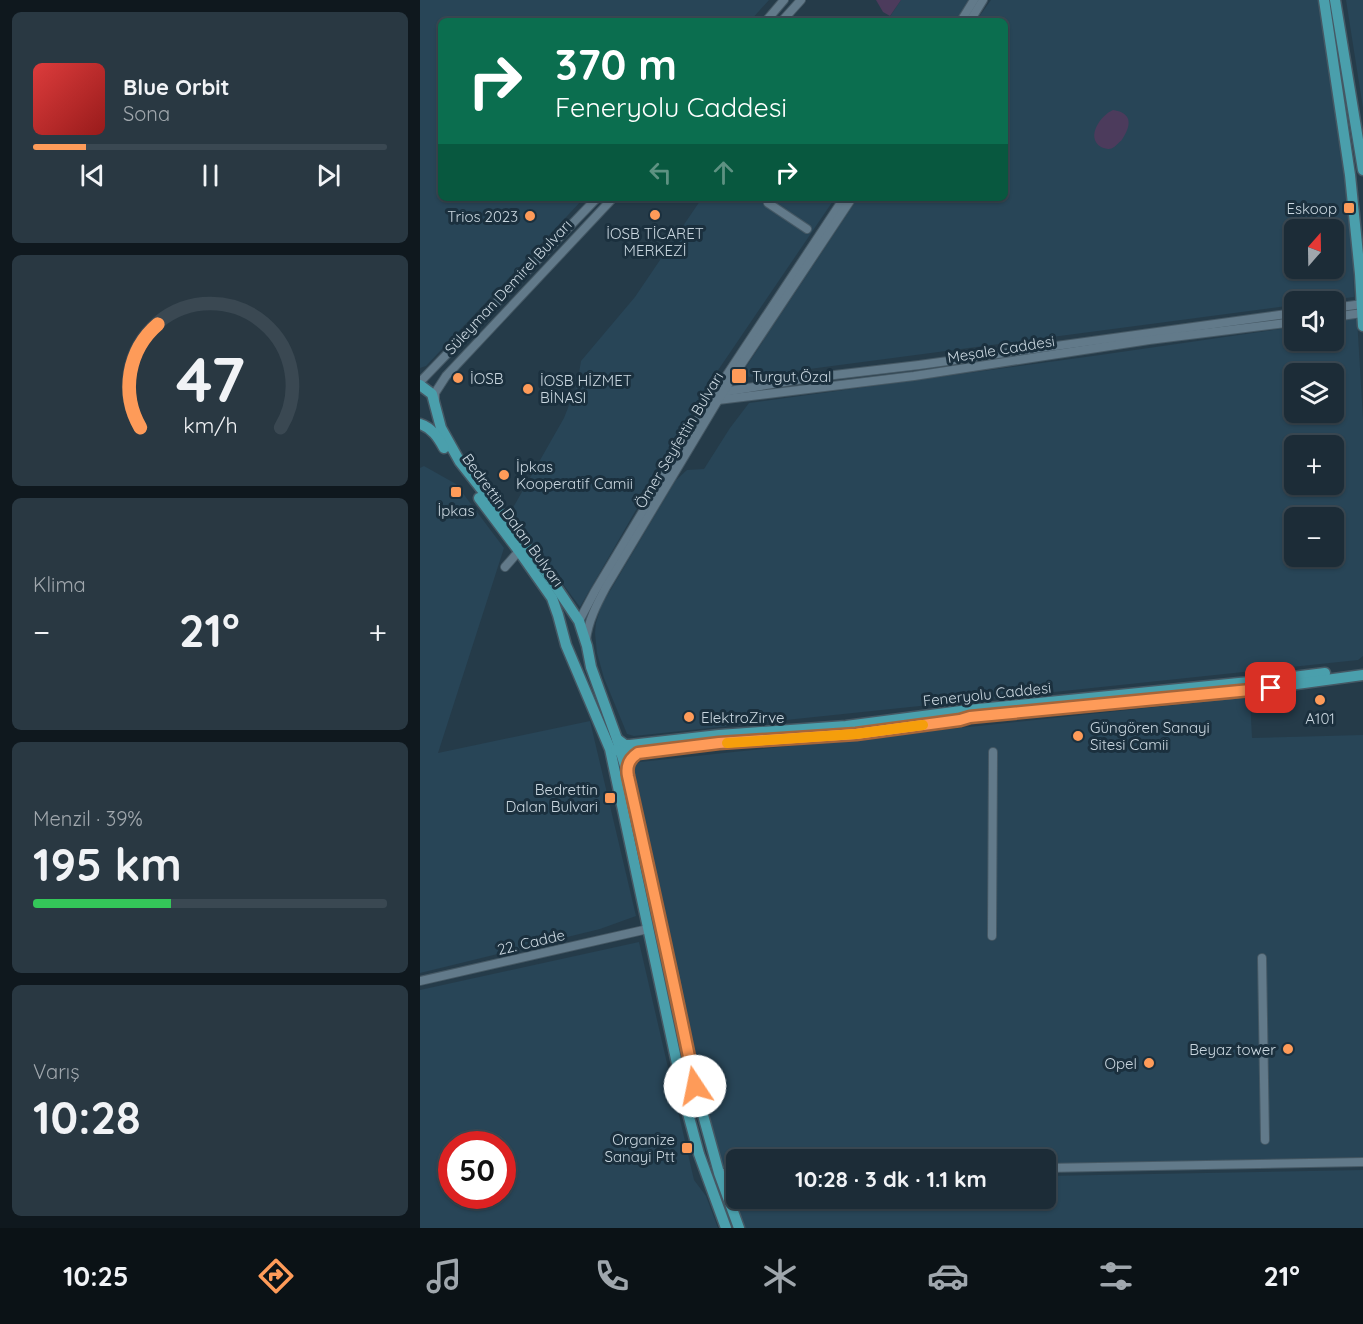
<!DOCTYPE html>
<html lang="tr">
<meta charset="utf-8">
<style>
:root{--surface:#1c2c37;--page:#293842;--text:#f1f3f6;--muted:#a0a7ad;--line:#3a4852;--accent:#fe9b59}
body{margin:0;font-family:Quicksand,sans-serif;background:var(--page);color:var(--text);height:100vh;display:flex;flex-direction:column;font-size:22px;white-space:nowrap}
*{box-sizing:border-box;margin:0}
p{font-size:20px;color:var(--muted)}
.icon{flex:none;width:33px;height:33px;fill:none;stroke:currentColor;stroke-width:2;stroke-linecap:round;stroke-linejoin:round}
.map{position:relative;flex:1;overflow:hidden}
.details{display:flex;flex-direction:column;gap:12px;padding:12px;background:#0f181e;width:420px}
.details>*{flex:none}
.guide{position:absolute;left:18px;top:18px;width:570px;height:183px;border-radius:9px;box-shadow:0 2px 4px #0004,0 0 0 2px var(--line);background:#0b6e4f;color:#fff;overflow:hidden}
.needle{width:39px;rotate:20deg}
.controls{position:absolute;left:864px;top:219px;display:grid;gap:12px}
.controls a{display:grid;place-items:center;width:60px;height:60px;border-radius:9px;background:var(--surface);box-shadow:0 2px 4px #0004,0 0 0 2px var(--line);font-size:30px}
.speed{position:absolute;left:18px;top:1131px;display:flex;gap:12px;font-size:30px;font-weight:700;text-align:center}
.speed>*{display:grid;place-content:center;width:78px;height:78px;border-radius:50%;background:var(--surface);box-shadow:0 2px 4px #0004,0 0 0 2px var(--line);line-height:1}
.speed .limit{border:9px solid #d22;background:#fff;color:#111}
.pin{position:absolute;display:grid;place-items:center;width:51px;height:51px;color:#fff;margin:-26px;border-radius:12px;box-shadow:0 3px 9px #0006}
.me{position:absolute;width:66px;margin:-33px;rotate:349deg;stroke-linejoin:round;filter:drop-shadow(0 0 4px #0008)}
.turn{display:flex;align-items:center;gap:21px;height:126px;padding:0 18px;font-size:27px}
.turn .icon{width:78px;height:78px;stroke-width:2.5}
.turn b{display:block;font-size:42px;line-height:51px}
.lanes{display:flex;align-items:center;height:57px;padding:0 18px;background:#0003;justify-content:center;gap:30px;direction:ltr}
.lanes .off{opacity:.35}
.big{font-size:45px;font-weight:700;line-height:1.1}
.details .card{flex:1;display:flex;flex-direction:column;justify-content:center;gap:9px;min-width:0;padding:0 21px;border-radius:9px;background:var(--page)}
.details .dial{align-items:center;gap:0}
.dial svg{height:156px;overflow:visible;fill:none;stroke:var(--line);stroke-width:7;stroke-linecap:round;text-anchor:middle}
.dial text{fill:var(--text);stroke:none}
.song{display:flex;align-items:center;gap:18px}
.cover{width:72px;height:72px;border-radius:9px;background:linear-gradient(135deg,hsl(0 70% 55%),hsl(0 70% 35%))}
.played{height:6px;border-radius:3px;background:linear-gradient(90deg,var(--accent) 15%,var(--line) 15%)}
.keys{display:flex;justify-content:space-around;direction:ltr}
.heat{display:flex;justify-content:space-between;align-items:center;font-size:33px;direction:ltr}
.charge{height:9px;border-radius:4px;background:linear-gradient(90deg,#34c759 39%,var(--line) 0)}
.trip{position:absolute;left:306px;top:1149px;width:330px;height:60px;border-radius:9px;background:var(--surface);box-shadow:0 2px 4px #0004,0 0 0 2px var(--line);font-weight:700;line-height:60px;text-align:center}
.tab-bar{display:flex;height:96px;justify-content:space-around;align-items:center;background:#0b1216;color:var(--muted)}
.tab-bar .icon{width:42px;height:42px}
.tab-bar .current{color:var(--accent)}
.tab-bar b{font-size:27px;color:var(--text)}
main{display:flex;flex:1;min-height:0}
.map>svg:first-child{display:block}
</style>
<main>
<section class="details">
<div class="card">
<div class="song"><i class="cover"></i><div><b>Blue Orbit</b><p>Sona</p></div></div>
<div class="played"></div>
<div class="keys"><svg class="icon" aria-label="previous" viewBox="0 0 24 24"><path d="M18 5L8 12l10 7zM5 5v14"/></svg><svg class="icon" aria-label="pause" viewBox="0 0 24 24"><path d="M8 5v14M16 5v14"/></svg><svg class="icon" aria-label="next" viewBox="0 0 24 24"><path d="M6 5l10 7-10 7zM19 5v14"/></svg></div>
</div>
<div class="card dial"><svg viewBox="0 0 100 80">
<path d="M14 69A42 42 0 1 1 86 69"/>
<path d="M14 69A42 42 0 0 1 23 16" stroke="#fe9b59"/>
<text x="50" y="56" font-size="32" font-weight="700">47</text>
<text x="50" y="72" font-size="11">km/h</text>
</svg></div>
<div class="card"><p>Klima</p>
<div class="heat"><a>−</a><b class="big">21°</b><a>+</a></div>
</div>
<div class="card"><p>Menzil · 39%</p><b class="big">195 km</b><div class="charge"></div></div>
<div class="card"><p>Varış</p><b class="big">10:28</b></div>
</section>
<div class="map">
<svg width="943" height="1228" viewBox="0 0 943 1228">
<rect width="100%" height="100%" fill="#253b49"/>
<g fill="#284557" fill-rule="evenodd">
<polygon points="0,0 349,0 330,21 21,21 21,198 164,198 6,366 0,368"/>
<polygon points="481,0 549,0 535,21 467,21"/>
<path d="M571,0h327l34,215 2,82 -32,4 -28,1v3l-545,72 -5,-7 114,-172h147v-177h-29zM874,230h40v38h-40z"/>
<polygon points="926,0 943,0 943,108"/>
<polygon points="282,198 415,198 288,385 160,607 90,513 144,418 157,385 161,361 215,297"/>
<path d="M937,318l6,101v237l-5,4 -724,76 -7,-2 -2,-5 -21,-51 -7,-25 -2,-20 1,-10 5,-17 75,-126 11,-10 17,-1 26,-41 19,-25 344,-47 201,-29v13h40v-19zM874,374h40v38h-40zM874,446h40v38h-40zM874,518h40v38h-40z"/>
<polygon points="4,466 36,484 84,548 18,753 170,721 216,916 180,929 0,973 0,468"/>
<polygon points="830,697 832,738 943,735 943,1157 626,1164 626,1160 316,1160 316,1171 308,1170 303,1168 300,1164 213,774 214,768 216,764 220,762"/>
<path d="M219,942l55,238 12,16 12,32h-298v-238zM82,1144v52h-50v-52z"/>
<polygon points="943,1170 943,1228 321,1228 308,1189 310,1185 316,1183 316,1198 626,1198 626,1176"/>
</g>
<g fill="#4c3b5c">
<polygon points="456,0 481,0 470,16 463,12"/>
<path d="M693,110c21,3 18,17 8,31 -1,0 -6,6 -7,6 -3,3 -9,2 -13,0 -16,-10 0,-32 12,-37z"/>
</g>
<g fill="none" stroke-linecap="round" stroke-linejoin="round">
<defs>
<g id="minor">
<polyline points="346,21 364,0"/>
<polyline points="362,21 381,0"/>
<polyline points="541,21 554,0"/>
<polyline points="550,21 563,0"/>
<polyline points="348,203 387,229"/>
<polyline points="914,308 942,304"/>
<polyline points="914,317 942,313"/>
<polyline points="0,382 177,198"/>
<polyline points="297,388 303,392 389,378 499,365 874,313"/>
<polyline points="292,397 298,400 494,376 729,340 874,322"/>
<polyline points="15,401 15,393 26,376 193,198"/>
<polyline points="85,567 99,551"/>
<polyline points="159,621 175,591 283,411 424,198"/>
<path d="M166,640c2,-19 11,-36 20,-53l117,-195 129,-194"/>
<polyline points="572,936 573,752"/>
<polyline points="842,958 845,1140"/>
<polyline points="0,981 228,929"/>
<polyline points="626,1168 943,1162"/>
<polyline points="299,1173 316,1173"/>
</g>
<g id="major">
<polyline points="904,0 930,175 940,274 943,326"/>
<polyline points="915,0 943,170"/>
<polyline points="0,385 12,394 21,428 40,462 122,566 159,621 167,646 171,667 197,739 208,776 243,940 252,972 275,1086 299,1173 319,1228"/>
<path d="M0,424c12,4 18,13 24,24"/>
<polyline points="59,498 99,551 132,598 138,615 146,645 190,749 266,1106 279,1154 306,1228"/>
<polyline points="197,739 205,745 210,745 299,735 426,726 549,710 849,680 905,673"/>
<polyline points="196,750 205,753 215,753 299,743 436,734 550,717 810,693 943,675"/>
</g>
</defs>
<use href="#minor" stroke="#455864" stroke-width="10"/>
<use href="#major" stroke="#455864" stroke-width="13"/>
<use href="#minor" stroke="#627a8a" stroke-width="8"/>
<use href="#major" stroke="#4a9fac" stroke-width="10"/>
</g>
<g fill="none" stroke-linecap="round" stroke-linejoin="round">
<defs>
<path id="route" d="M275,1086c-21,-104 -44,-207 -67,-310 -2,-10 1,-17 10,-23l81,-10 137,-9 104,-14 10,-3 301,-29"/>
</defs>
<use href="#route" stroke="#a5653a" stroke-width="15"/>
<use href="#route" stroke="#fe9b59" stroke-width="10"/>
<polyline stroke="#f59e0b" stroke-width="10" points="307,743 436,734 503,725"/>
</g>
<g fill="#fe9b59" stroke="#1b303e" stroke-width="2">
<rect x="923" y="202" width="12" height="12" rx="3"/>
<circle cx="235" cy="215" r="6"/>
<circle cx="110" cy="216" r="6"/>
<rect x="311" y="368" width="16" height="16" rx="3"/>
<circle cx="38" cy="378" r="6"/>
<circle cx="108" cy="389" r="6"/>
<circle cx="84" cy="475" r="6"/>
<rect x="30" y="486" width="12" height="12" rx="3"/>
<circle cx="900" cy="700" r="6"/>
<circle cx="269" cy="717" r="6"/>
<circle cx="658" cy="736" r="6"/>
<rect x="184" y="792" width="12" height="12" rx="3"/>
<circle cx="868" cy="1049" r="6"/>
<circle cx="729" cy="1063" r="6"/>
<rect x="261" y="1142" width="12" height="12" rx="3"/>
</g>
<g text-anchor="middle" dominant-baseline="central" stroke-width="6" stroke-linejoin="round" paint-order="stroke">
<g font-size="15" fill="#c9d6df" stroke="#1b303e" text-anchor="end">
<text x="917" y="208">Eskoop</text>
<text x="98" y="216">Trios 2023</text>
<text x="235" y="233" text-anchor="middle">İOSB TİCARET<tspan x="235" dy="17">MERKEZİ</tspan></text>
<text x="332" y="376" text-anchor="start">Turgut Özal</text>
<text x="50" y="378" text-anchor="start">İOSB</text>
<text x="120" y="380" text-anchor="start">İOSB HİZMET<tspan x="120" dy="17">BİNASI</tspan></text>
<text x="96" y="466" text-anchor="start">İpkas<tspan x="96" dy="17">Kooperatif Camii</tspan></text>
<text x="36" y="510" text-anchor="middle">İpkas</text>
<text x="281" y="717" text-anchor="start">ElektroZirve</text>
<text x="900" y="718" text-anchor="middle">A101</text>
<text x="670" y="727" text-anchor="start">Güngören Sanayi<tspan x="670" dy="17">Sitesi Camii</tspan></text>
<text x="178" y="789">Bedrettin<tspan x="178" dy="17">Dalan Bulvari</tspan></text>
<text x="856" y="1049">Beyaz tower</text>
<text x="717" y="1063">Opel</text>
<text x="255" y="1139">Organize<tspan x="255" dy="17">Sanayi Ptt</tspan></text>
</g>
<g font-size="15" fill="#c9d6df" stroke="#1b303e">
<text transform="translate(88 287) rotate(-47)">Süleyman Demirel Bulvarı</text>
<text transform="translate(581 349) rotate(-9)">Meşale Caddesi</text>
<text transform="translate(259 440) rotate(-59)">Ömer Seyfettin Bulvarı</text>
<text transform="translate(93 520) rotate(54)">Bedrettin Dalan Bulvarı</text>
<text transform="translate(567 694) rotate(-6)">Feneryolu Caddesi</text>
<text transform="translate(111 942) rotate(-13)">22. Cadde</text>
</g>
</g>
</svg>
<div class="controls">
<a><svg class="needle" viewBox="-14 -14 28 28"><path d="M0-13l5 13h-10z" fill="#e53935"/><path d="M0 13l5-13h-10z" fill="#a0a7ad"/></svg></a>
<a><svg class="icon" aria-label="sound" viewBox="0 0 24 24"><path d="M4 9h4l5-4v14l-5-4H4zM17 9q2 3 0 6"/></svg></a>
<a><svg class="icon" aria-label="layers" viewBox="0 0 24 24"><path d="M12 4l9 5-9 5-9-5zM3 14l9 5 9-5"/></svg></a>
<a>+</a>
<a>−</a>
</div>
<div class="speed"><div class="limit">50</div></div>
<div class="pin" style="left:851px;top:688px;background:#d93025"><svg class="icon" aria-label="arrive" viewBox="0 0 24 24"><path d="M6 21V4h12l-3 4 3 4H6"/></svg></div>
<svg class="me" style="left:275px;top:1086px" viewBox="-20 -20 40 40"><circle r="19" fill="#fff"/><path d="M0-13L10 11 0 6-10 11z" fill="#fe9b59"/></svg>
<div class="trip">10:28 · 3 dk · 1.1 km</div>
<div class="guide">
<div class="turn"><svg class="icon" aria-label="right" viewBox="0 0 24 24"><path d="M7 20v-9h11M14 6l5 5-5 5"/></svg><div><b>370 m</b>Feneryolu Caddesi</div></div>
<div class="lanes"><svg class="icon off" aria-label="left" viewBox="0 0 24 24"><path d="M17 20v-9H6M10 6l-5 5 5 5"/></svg><svg class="icon off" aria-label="ahead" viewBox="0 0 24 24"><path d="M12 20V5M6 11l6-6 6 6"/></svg><svg class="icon" aria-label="right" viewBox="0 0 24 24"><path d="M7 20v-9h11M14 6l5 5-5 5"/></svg></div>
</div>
</div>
</main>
<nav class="tab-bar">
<b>10:25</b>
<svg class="icon current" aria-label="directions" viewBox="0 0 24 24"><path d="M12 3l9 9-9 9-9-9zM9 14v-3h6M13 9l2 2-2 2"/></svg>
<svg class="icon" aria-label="music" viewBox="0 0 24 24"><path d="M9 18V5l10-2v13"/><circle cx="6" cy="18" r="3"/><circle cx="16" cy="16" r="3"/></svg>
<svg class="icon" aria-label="phone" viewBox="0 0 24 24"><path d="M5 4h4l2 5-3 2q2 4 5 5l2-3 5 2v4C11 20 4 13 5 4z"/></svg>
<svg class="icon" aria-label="climate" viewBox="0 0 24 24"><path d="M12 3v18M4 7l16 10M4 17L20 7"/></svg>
<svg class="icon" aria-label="car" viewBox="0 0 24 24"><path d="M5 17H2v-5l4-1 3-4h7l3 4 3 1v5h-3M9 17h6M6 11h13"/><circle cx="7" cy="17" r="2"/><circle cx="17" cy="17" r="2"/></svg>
<svg class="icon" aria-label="filters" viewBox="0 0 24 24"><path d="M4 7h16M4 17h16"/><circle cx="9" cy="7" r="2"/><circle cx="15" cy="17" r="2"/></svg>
<b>21°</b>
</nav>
